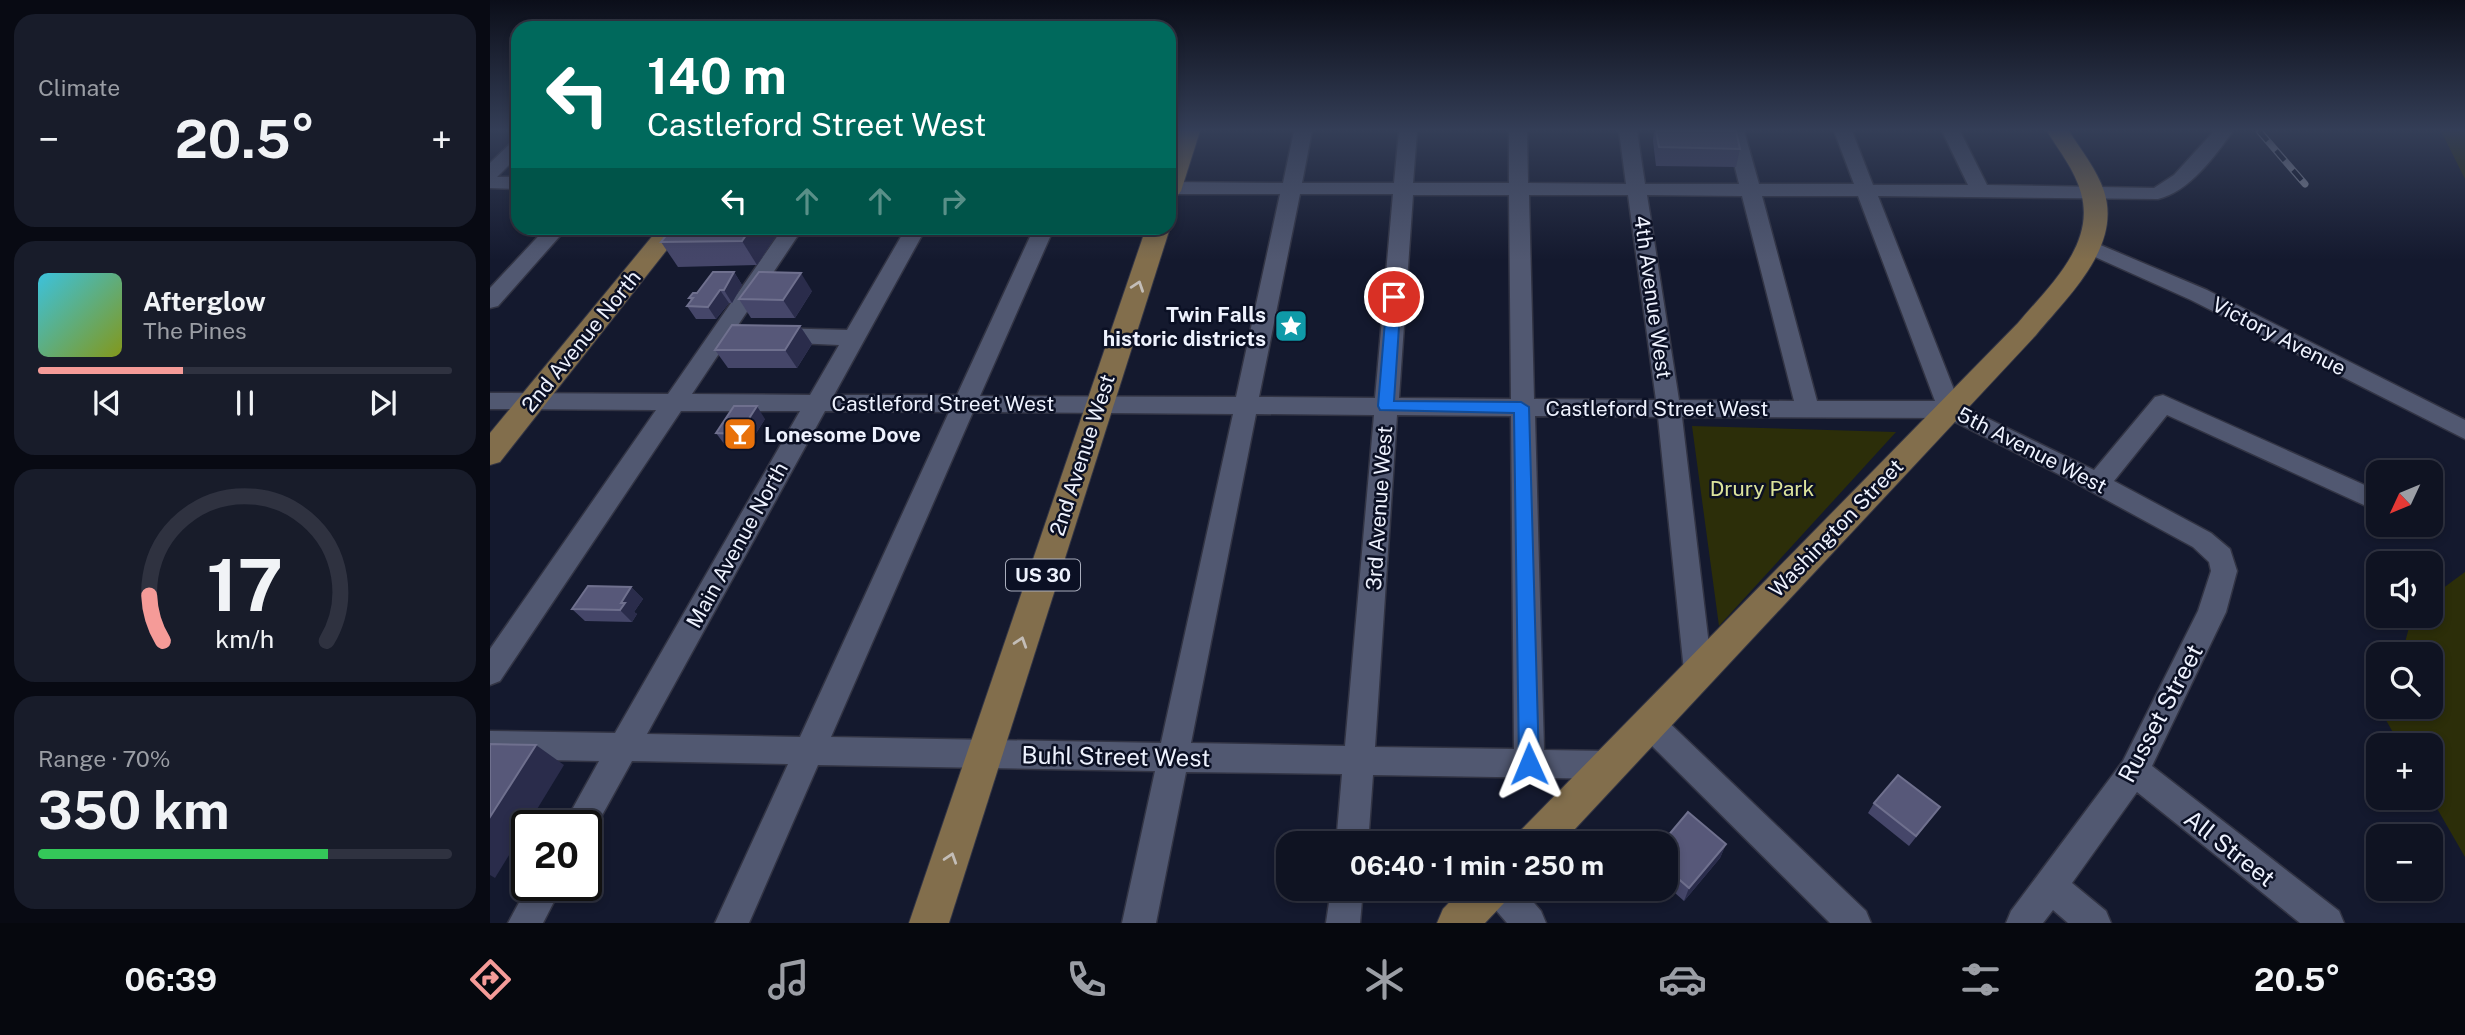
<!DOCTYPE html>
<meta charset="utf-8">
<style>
:root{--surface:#0f1322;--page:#181c2a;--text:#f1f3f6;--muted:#9b9ea5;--line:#2f3240;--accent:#f59b98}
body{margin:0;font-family:"Public Sans",sans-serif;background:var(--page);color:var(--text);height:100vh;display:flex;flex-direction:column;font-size:26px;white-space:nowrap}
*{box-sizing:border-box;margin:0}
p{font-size:23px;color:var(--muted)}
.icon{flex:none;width:38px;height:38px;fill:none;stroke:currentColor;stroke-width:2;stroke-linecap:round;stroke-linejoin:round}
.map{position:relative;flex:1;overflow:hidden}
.drawer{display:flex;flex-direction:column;gap:14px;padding:14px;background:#080a13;width:490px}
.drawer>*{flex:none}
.hud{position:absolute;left:21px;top:21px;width:665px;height:214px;border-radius:21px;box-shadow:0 4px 10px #0003,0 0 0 2px var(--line);background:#00695c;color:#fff;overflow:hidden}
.needle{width:46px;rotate:226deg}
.tools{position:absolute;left:1876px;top:460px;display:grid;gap:14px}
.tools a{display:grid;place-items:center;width:77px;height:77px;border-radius:14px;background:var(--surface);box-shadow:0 4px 10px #0003,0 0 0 2px var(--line);font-size:35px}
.speed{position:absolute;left:21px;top:810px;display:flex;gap:14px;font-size:35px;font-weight:700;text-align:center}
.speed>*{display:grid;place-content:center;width:91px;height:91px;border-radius:50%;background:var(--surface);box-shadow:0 4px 10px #0003,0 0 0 2px var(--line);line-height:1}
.speed .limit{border:4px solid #111;border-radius:10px;background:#fff;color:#111}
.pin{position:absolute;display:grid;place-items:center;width:60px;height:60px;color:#fff;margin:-30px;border:4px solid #fff;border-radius:50%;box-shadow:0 2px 7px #0007}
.me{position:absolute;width:77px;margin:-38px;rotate:359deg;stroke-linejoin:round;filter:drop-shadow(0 0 5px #0008)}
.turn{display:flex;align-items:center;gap:24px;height:147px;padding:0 21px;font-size:32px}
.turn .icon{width:91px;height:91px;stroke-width:2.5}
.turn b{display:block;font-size:49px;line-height:60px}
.lanes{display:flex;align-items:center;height:66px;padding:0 21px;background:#0003;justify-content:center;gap:35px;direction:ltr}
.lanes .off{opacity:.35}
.big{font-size:52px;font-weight:700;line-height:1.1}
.drawer .card{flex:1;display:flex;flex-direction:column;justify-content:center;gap:10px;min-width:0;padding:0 24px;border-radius:21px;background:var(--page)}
.drawer .dial{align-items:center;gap:0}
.dial svg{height:182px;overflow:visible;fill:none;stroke:var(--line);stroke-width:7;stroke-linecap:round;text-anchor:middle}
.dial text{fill:var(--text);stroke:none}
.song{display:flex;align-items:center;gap:21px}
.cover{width:84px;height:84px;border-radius:10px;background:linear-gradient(135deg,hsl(190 70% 55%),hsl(70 70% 35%))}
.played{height:7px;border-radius:4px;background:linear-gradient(90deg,var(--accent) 35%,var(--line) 35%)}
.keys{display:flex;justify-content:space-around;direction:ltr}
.heat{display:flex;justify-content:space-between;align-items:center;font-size:38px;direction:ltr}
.charge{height:10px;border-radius:5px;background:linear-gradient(90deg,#34c759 70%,var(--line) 0)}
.trip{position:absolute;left:786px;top:831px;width:402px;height:70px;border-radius:21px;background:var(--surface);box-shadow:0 4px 10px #0003,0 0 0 2px var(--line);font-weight:700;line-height:70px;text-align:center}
.tab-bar{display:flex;height:112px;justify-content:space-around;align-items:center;background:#06080e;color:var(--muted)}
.tab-bar .icon{width:49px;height:49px}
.tab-bar .current{color:var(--accent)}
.tab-bar b{font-size:32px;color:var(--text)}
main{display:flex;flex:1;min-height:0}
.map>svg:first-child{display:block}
</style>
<main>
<section class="drawer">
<div class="card"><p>Climate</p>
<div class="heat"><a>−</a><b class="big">20.5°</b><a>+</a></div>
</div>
<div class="card">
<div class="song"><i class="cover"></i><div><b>Afterglow</b><p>The Pines</p></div></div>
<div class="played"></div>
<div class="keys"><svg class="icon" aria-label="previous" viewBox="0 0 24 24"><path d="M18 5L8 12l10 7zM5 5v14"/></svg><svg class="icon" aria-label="pause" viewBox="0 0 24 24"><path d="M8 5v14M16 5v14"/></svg><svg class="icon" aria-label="next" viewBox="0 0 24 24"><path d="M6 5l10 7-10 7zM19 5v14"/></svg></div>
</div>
<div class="card dial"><svg viewBox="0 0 100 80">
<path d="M14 69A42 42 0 1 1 86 69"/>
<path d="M14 69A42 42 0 0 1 8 49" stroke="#f59b98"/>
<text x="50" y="56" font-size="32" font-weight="700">17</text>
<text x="50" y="72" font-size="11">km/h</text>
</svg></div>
<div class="card"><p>Range · 70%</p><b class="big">350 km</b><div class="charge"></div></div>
</section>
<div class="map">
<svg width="1975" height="923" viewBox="0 0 1975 923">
<rect width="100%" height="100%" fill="#14192e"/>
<g fill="#2c2e09">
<polygon points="1951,131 1975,131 1975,179"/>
<polygon points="1202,426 1405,432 1406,432 1229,626"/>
<polygon points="1975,572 1975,857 1941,798 1941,746 1910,745 1896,720 1899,707 1941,707 1941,654 1912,654 1922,616 1941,616 1941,597"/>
</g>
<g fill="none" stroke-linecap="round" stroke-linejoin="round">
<defs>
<g id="minor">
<path d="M804,131h18l-10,52h92l5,-52h18l-4,52h96v-52h18l1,52 98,1 -7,-53h18l8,53h94l-13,-53h18l15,53h95l-20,-53h18l21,54h95l-26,-54h18l27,54 167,3 20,-13 40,-44h19c-18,25 -44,61 -75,68l-280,-3 82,209 134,65 61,-73 8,-2 215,96 -1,20 -210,-96 -53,66 97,52 19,16 7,22 -11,41 -74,154 187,145 5,12h-44l-163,-131 -65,91 34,28 5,12h-43l-15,-13 -10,13h-37l5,-12 112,-150 75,-150 13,-40 -2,-9 -16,-15 -123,-67 -123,-62 -265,-1 30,254 -4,9 -10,4 -10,-4 -4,-9 -26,-254 -123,-1 9,334 64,1 11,4 4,10 -4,10 -11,4 -235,-4 -5,69h-32l6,-70 -156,-2 -30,151h-34l33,-152 -337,-6 -69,158h-34l73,-159 -156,-3 -42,76 -4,1v-12h-23l36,-65 -109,-2v-28l125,2 185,-322h-119l-181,270 -10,4v-36l166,-239 -166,-1v-16l178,1 115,-166h20l-111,166 118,1 29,-50 -65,-3 -8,-2 -3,-5 3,-5 8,-2 73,2 59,-102h20l-92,167h123l77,-167h20l-74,168 256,1 44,-203h-111v-12l114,1zM810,194h93l-18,204 -116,-1zM923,195h96l2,204 -112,-1zM1039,195h99l28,205 -122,-1zM1157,195l95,1 52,205 -115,-1zM1272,196h96l77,205h-118zM335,411l124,1 -149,325 -153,-3zM483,412l260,2 -72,329 -330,-6zM766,414l118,1 -29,331 -154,-3zM907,415l114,1 3,333 -139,-2z"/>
<polygon points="28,140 28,156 7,177 28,177 28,189 0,188 0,163 22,142"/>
<polygon points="56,228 77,228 8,306 0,308 0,288"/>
<polygon points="1601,241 1717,290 1975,420 1975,439 1701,300 1594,252 1591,247 1594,242"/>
<polygon points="1159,710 1169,713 1376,911 1381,923 1340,923 1149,733 1144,723 1149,713"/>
<polygon points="38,886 72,886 53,923 18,923"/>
<polygon points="841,889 873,889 870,923 836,923"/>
<polygon points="994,889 1032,889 1051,911 1056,923 1017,923 998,901"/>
</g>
<g id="major">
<polygon points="688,131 710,131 691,191 687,196 679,198 679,157"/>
<path d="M1557,131h22c12,19 28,39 35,60 18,56 -36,105 -68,144l-475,509h-46l5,-13 498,-508c30,-36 78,-78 63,-130 -6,-23 -22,-42 -34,-62z"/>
<polygon points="679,226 680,228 459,923 419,923 656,228"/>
<polygon points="169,228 194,228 10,462 0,465 0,433"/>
<polygon points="972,889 1020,889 1014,903 995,923 947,923 953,909"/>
</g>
</defs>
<use href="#minor" stroke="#323444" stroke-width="3"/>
<use href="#major" stroke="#323444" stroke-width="2"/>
<use href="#minor" fill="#515871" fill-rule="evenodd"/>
<use href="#major" fill="#826e4c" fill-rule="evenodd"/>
<defs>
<polyline id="rail" points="1769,131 1815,184"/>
</defs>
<use href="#rail" stroke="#8c90a0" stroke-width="7"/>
<use href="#rail" stroke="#0b1024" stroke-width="4.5" stroke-dasharray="13" stroke-linecap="butt"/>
</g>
<g fill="#454669">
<polygon points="1164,131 1246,131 1250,149 1246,167 1166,166 1163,141"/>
<polygon points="182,228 291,228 267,265 188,267 171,242"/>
<polygon points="244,272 252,285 242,303 239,303 226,319 206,319 197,306 201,301 199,298"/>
<polygon points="322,291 305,318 261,318 249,299"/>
<polygon points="310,326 322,344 307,368 238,368 225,350"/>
<polygon points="275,419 258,446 235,445 226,433"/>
<polygon points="141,587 153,599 144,612 147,614 142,622 95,621 82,609"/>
<polygon points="1384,803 1450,807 1419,846 1378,813"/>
<polygon points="1176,844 1236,844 1230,858 1194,901 1176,885"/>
</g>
<g fill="#2a2c4b">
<polygon points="261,228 291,228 267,265 252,241"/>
<polygon points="244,272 252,285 242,303 234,290"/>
<polygon points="311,273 322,291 305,318 293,300"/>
<polygon points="230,290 239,303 226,319 218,307"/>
<polygon points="310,326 322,344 307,368 295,350"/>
<polygon points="267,406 275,419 258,446 249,434"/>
<polygon points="141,587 153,599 144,612 147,614 142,622 130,610 131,603"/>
<polygon points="46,745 74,765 5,878 0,875 0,817"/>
<polygon points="1236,844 1230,858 1194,901 1199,888"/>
</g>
<g fill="#575879" stroke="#6f708e" stroke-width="2">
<polygon points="1166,131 1246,131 1250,149 1169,147"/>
<polygon points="182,228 261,228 252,241 171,242"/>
<polygon points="223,272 244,272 234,290 230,290 218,307 197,306 203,298 199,298 203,293 207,293"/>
<polygon points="269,272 311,273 293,300 249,299"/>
<polygon points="242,325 310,326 295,350 225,350"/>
<polygon points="244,406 267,406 249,434 226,433"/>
<polygon points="98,586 141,587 131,603 135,603 130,610 82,609"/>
<polygon points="0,744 46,745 0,817"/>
<polygon points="1408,775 1450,807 1426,836 1384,803"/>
<polygon points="1198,812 1236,844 1199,888 1176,868 1176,844 1171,844"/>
</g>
<defs><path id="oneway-chevron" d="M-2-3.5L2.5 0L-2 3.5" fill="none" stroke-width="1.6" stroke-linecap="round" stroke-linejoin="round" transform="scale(1.75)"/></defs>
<g stroke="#c3bdb7">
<use href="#oneway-chevron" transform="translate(648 286) rotate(-71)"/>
<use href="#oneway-chevron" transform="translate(531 642) rotate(-72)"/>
<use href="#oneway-chevron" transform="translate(461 858) rotate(-72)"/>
</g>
<linearGradient id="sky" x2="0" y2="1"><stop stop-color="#0b0e19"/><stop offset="0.5" stop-color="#343e57"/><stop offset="1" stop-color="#343e57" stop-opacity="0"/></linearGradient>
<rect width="1975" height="260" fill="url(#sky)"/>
<polygon fill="#1a73e8" stroke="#114b97" stroke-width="2" points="904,293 911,297 904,401 1031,402 1039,407 1049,764 1046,770 1039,773 1032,770 1029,764 1024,413 890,410 888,406 897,297"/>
<defs>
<symbol id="sight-square" viewBox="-11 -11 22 22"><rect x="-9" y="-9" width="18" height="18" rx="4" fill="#0f9aa8" stroke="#0b1024"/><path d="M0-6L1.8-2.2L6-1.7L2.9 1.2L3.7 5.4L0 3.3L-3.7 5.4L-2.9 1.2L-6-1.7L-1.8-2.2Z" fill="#fff"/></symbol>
<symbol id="bar-square" viewBox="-11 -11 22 22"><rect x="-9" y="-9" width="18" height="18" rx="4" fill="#e8710a" stroke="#0b1024"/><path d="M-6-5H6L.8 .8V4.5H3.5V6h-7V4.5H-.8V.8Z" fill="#fff"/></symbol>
</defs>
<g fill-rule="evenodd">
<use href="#sight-square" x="782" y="307" width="38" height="38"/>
<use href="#bar-square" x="231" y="415" width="38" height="38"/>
</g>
<g text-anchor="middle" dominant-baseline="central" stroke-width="5" stroke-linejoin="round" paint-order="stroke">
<rect fill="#0b1024" stroke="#aaaebd" stroke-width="2" x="516" y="559.5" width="74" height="31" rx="5"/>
<g font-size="19" font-weight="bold" fill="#eef2fe">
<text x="553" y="575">US 30</text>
</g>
<g font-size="21" fill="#eef2fe" stroke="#0b1024">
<text transform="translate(1163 297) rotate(82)">4th Avenue West</text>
<text transform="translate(1789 336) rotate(27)">Victory Avenue</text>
<text transform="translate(91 341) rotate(-51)">2nd Avenue North</text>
<text x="453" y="403">Castleford Street West</text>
<text x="1167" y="408">Castleford Street West</text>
<text transform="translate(1542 450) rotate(27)">5th Avenue West</text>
<text transform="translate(592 455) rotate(-72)">2nd Avenue West</text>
<text transform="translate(889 508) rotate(-86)">3rd Avenue West</text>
<text transform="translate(1346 528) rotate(-46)">Washington Street</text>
<text transform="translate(247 545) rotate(-61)">Main Avenue North</text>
</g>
<g font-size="21" font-weight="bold" fill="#eef2fe" stroke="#0b1024" text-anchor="end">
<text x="776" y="314">Twin Falls<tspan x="776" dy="24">historic districts</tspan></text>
<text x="274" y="434" text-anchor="start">Lonesome Dove</text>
</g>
<g font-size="21" fill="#dde49c" stroke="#0b1024">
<text x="1272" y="488">Drury Park</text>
</g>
<g font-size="24" fill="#eef2fe" stroke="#0b1024">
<text transform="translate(1670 713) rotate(-62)">Russet Street</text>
<text transform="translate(626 756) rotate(1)">Buhl Street West</text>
<text transform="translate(1740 848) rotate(38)">All Street</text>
</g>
</g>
</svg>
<div class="tools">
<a><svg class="needle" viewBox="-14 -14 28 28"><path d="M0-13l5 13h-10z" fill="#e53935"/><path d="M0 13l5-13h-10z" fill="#9b9ea5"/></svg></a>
<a><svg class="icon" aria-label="sound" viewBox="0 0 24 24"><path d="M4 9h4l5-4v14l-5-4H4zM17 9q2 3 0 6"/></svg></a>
<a><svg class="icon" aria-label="search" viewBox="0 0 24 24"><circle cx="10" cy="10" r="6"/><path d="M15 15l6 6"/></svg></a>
<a>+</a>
<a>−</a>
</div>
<div class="speed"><div class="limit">20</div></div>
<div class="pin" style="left:904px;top:297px;background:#d93025"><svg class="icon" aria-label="arrive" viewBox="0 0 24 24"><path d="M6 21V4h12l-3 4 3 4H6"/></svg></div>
<svg class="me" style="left:1039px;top:764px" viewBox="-20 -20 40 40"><path d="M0-17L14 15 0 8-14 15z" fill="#1a73e8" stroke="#fff" stroke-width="4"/></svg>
<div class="trip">06:40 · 1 min · 250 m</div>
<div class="hud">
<div class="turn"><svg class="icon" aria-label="left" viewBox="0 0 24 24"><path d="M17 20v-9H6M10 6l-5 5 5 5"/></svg><div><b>140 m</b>Castleford Street West</div></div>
<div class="lanes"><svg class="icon" aria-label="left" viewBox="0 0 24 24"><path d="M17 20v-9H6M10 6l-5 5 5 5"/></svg><svg class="icon off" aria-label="ahead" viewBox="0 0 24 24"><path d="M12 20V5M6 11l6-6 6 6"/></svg><svg class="icon off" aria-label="ahead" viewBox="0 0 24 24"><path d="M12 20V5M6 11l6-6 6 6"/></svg><svg class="icon off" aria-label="right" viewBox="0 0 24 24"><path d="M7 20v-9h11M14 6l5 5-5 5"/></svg></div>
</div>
</div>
</main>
<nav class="tab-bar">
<b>06:39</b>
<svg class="icon current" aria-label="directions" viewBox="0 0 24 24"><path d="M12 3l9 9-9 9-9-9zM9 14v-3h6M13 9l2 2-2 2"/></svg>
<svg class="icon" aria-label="music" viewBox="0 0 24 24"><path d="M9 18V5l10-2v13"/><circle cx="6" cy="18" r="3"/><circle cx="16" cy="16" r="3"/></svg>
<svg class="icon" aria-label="phone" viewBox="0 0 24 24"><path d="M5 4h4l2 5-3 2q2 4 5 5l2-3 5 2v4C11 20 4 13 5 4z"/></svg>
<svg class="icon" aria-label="climate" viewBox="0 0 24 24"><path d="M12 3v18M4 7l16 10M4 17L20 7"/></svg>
<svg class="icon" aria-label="car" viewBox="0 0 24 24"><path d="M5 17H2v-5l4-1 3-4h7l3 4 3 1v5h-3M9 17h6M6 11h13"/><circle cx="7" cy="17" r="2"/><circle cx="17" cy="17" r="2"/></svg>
<svg class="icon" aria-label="filters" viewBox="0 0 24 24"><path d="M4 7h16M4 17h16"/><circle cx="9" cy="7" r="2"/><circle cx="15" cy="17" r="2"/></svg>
<b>20.5°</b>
</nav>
